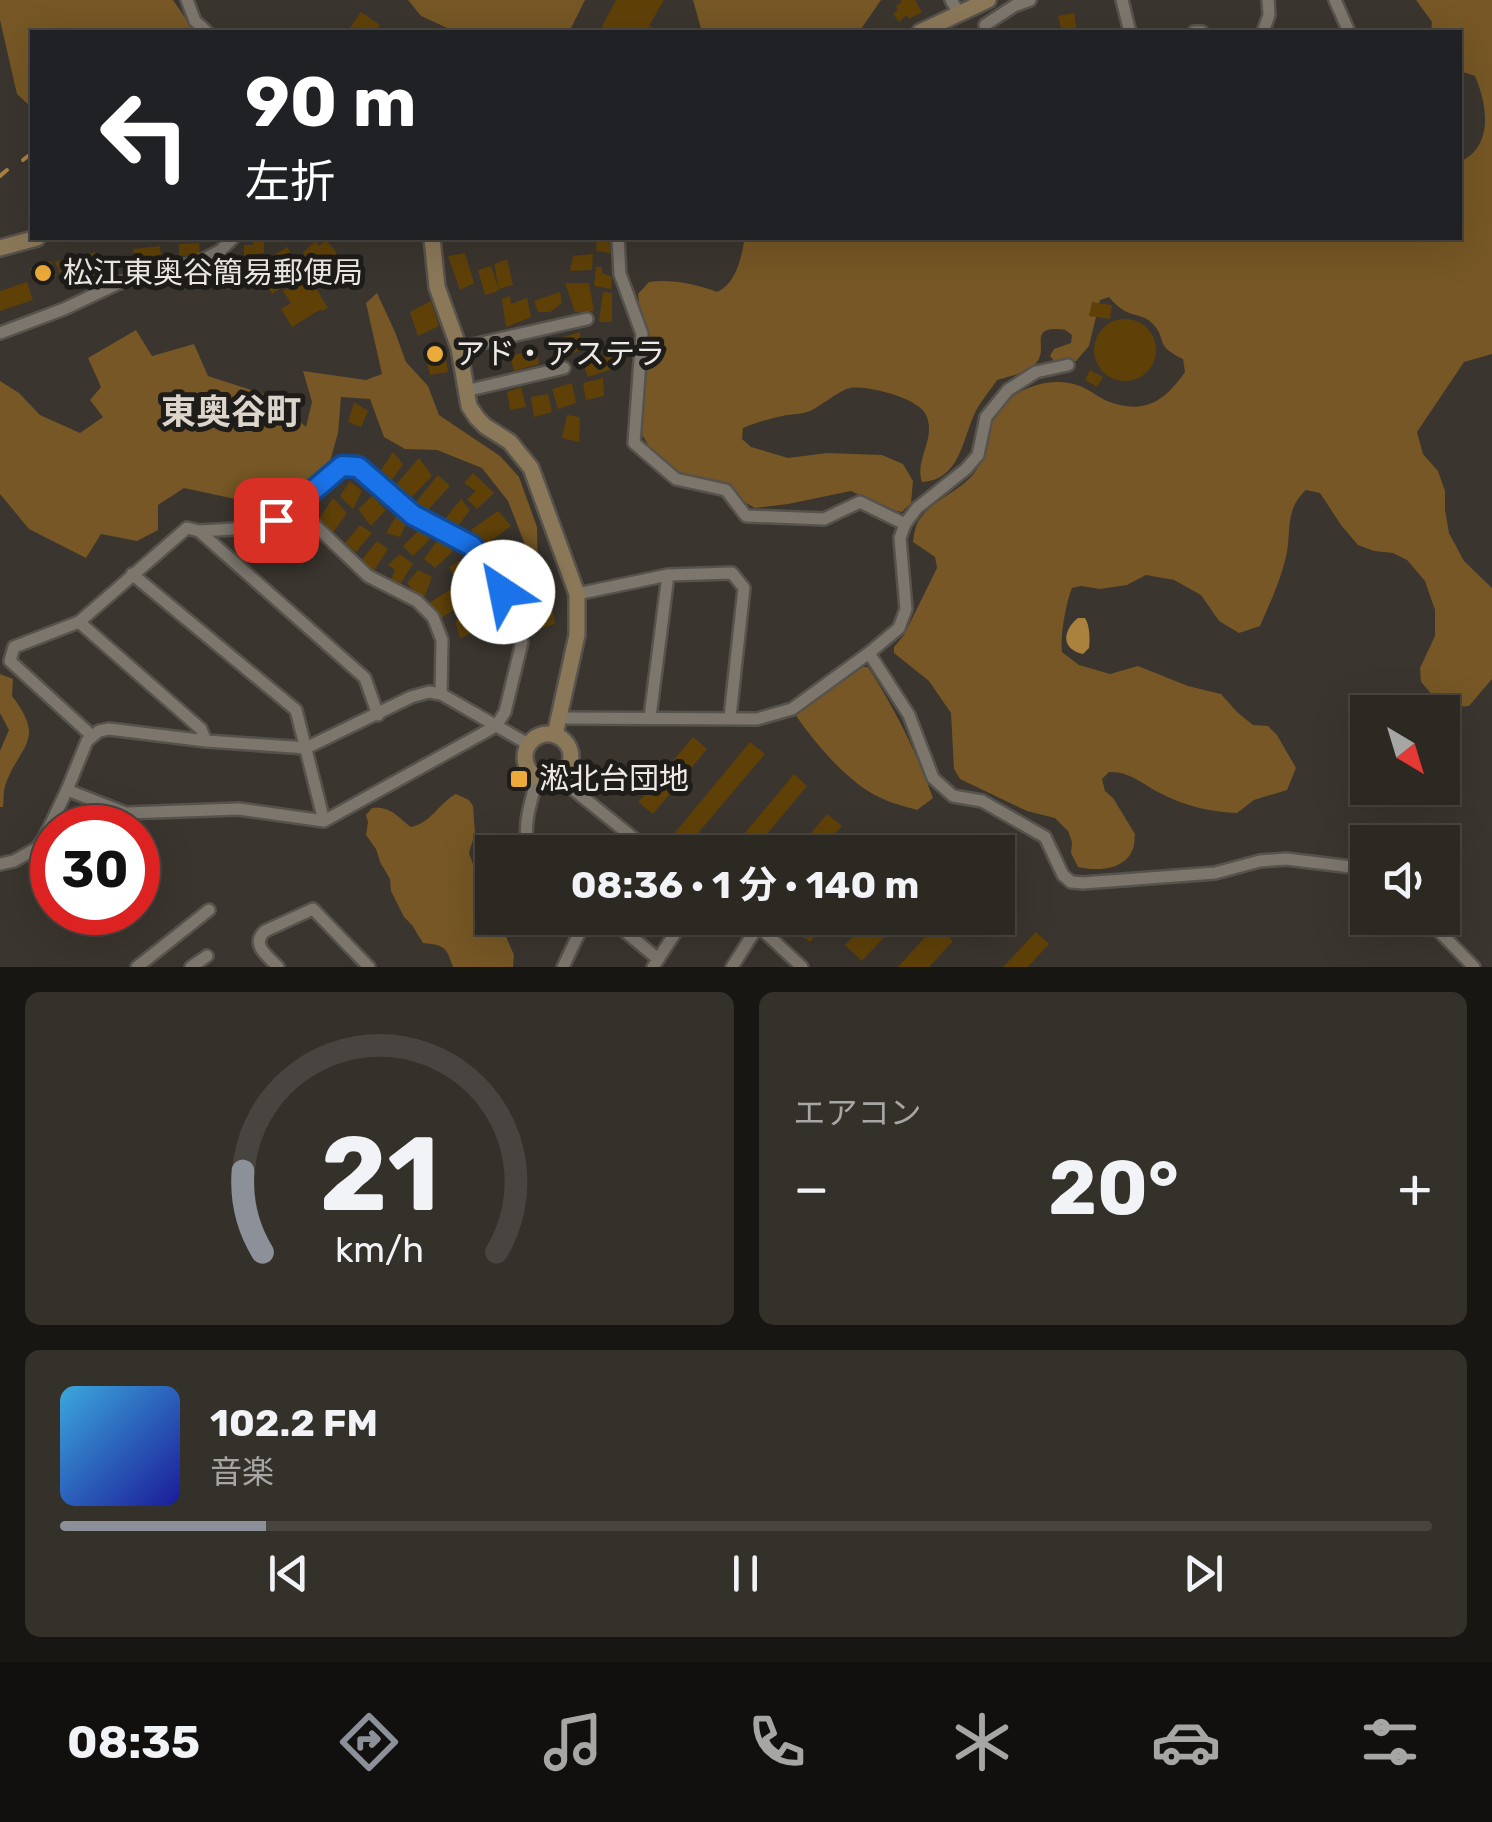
<!DOCTYPE html>
<html lang="ja">
<meta charset="utf-8">
<style>
:root{--surface:#2c2822;--page:#34302a;--text:#f1f3f6;--muted:#a6a6a5;--line:#484440;--accent:#8c9099}
body{margin:0;font-family:Rubik,"Noto Sans JP",sans-serif;background:var(--page);color:var(--text);height:100vh;display:flex;flex-direction:column;font-size:38px;white-space:nowrap}
*{box-sizing:border-box;margin:0}
p{font-size:32px;color:var(--muted)}
.icon{flex:none;width:55px;height:55px;fill:none;stroke:currentColor;stroke-width:2;stroke-linecap:round;stroke-linejoin:round}
.map{position:relative;height:967px;overflow:hidden}
.sheet{display:flex;flex-direction:column;gap:25px;padding:25px;background:#181613;flex:1}
.sheet>*{flex:none}
.top-card{position:absolute;left:30px;top:30px;width:1432px;height:210px;border-radius:0px;box-shadow:0 10px 40px #0002,0 0 0 2px var(--line);background:#202124;color:#fff;overflow:hidden}
.needle{width:65px;rotate:142deg}
.controls{position:absolute;left:1350px;top:695px;display:grid;gap:20px}
.controls a{display:grid;place-items:center;width:110px;height:110px;border-radius:0px;background:var(--surface);box-shadow:0 10px 40px #0002,0 0 0 2px var(--line);font-size:50px}
.speed{position:absolute;left:30px;top:805px;display:flex;gap:20px;font-size:50px;font-weight:700;text-align:center}
.speed>*{display:grid;place-content:center;width:130px;height:130px;border-radius:50%;background:var(--surface);box-shadow:0 10px 40px #0002,0 0 0 2px var(--line);line-height:1}
.speed .limit{border:15px solid #d22;background:#fff;color:#111}
.pin{position:absolute;display:grid;place-items:center;width:85px;height:85px;color:#fff;margin:-42px;border-radius:20px;box-shadow:0 5px 15px #0006}
.me{position:absolute;width:110px;margin:-55px;rotate:326deg;stroke-linejoin:round;filter:drop-shadow(0 0 8px #0008)}
.turn{display:flex;align-items:center;gap:35px;height:210px;padding:0 50px;font-size:45px}
.turn .icon{width:130px;height:130px;stroke-width:2.5}
.turn b{display:block;font-size:70px;line-height:85px}
.big{font-size:75px;font-weight:700;line-height:1.1}
.sheet .tile{flex:1;display:flex;flex-direction:column;justify-content:center;gap:15px;min-width:0;padding:0 35px;border-radius:15px;background:var(--page)}
.sheet .dial{align-items:center;gap:0}
.dial svg{height:260px;overflow:visible;fill:none;stroke:var(--line);stroke-width:7;stroke-linecap:round;text-anchor:middle}
.dial text{fill:var(--text);stroke:none}
.song{display:flex;align-items:center;gap:30px}
.cover{width:120px;height:120px;border-radius:15px;background:linear-gradient(135deg,hsl(200 70% 55%),hsl(240 70% 35%))}
.played{height:10px;border-radius:5px;background:linear-gradient(90deg,var(--accent) 15%,var(--line) 15%)}
.keys{display:flex;justify-content:space-around;direction:ltr}
.heat{display:flex;justify-content:space-between;align-items:center;font-size:55px;direction:ltr}
.sheet .tiles{flex:1;display:grid;gap:25px;grid-template-columns:1fr 1fr}
.tile:last-child{grid-column:span 2}
.trip{position:absolute;left:475px;top:835px;width:540px;height:100px;border-radius:0px;background:var(--surface);box-shadow:0 10px 40px #0002,0 0 0 2px var(--line);font-weight:700;line-height:100px;text-align:center}
.dock{display:flex;height:160px;justify-content:space-around;align-items:center;background:#12100e;color:var(--muted)}
.dock .icon{width:70px;height:70px}
.dock .on{color:var(--accent)}
.dock b{font-size:45px;color:var(--text)}
.map>svg:first-child{display:block}
</style>
<div class="map">
<svg width="1492" height="967" viewBox="0 0 1492 967">
<rect width="100%" height="100%" fill="#3a352e"/>
<g fill="#765725">
<polygon points="0,0 173,0 195,32 32,32 32,108 17,94 0,20"/>
<polygon points="408,0 585,0 569,32 456,32 421,16"/>
<polygon points="693,0 881,0 859,32 702,32"/>
<path d="M1416,0h76v354l-28,8 -47,70 6,22 15,17 7,20v19l4,23 15,28 28,27v91l-23,27 -19,1 -15,-9 -14,-16 -1,-14 15,-32v-26l-10,-29 -18,-21 -14,-7 -19,-2 -16,-6 -17,-20 -21,-32 -14,-3c-22,20 -14,41 -20,67 -6,25 -16,46 -26,69l-21,7 -20,-12 -18,-26 -27,-15 -28,-5 -19,10 -27,4 -19,-3 -9,2c-6,14 -12,49 -10,64l17,13 31,9 28,-8 50,20 33,8 16,18 16,13 15,1 9,9 19,33 -9,22 -33,10 -17,13c-26,-1 -53,-7 -77,-20 -18,-9 -30,-22 -51,-21l-7,7 3,12 8,7 22,36c-1,6 0,12 -3,17 -9,20 -37,20 -54,16l-7,-14 1,-11 -4,-11 -13,-13 -28,-7 -67,-32 -6,-10 -3,-56 -22,-32 -35,-28v-6l10,-12 33,-67 -2,-11 -22,-15c1,-7 2,-16 6,-22 15,-22 44,-29 58,-51 11,-16 5,-42 19,-58 20,-23 55,-36 84,-25 10,4 18,11 27,15 37,14 57,1 78,-29l-2,-13c-30,-14 -15,-20 -31,-36 -7,-7 -15,-7 -23,-10 -9,-4 -14,-9 -20,-16l-9,3 -11,46 -13,15 -21,1 -5,-6 4,-7 17,-6 1,-8c-8,-6 -4,-5 -15,-6 -29,-1 -7,22 -22,35 -11,10 -25,12 -38,16 -7,11 -18,23 -23,35 -12,27 -15,65 -52,67 -8,-23 15,-43 4,-67 -7,-17 -59,-30 -76,-27 -10,2 -29,18 -40,23 -7,3 -15,3 -23,4 -15,3 -30,7 -44,13l-1,11 9,8 37,11 39,-5 55,2 21,9 10,17 -2,22 -9,9 -14,-3 -37,-18 -63,13 -33,4 -16,-9 -13,-16 -40,-7 -16,-9 -20,-19 -9,-15 8,-98 -9,-24 -2,-17 11,-12c22,-3 47,2 68,10 20,-9 24,-35 28,-54h715v-76c32,-15 29,-53 15,-86l-15,-5v-39h-29l1,-10z"/>
<polygon points="377,293 395,332 406,362 428,386 439,415 500,456 519,477 537,527 538,578 508,501 482,468 437,450 405,449 384,437 370,399 341,397 338,433 329,465 302,487 277,478 240,500 184,488 158,505 158,530 137,541 101,534 86,558 29,529 0,494 0,381 19,393 40,415 80,433 103,417 90,400 101,387 88,358 136,330 152,356 194,344 208,376 270,396 306,427 312,402 303,371 366,380 382,374 366,303"/>
<path d="M863,667h5c27,42 48,84 65,131l-16,12c-13,-4 -27,-7 -38,-13 -31,-14 -66,-56 -84,-83z"/>
<path d="M0,674l13,5 -1,17c34,44 9,48 -6,87 -3,7 -2,17 -3,24h-3v-56l9,-21 -9,-17z"/>
<path d="M456,794l13,6 4,6 2,27 -6,20 10,28 7,5 6,11v21h6l16,37 -1,12h-60c-7,-20 -8,-22 -30,-24l-11,-18 -8,-8 -13,-26 -1,-12 -10,-17 -4,-13 -10,-14 2,-13 -2,-7 6,-7c19,-2 24,8 39,19 20,-4 28,-24 45,-33z"/>
</g>
<path fill="#ab813e" d="M1078,618h7c5,8 5,21 4,30l-6,6c-23,-5 -20,-24 -5,-36z"/>
<g fill="none" stroke-linecap="round" stroke-linejoin="round">
<g stroke="#ab813e" stroke-width="4">
<polyline points="23,160 32,153"/>
<polyline points="0,176 7,170"/>
</g>
</g>
<g fill="#5f4108">
<polygon points="616,0 664,0 649,26 663,32 599,32"/>
<polygon points="900,0 915,0 922,12 909,19 906,15 899,22 893,14 898,10 896,6 902,2"/>
<polygon points="361,12 380,25 375,32 347,32"/>
<polygon points="1074,13 1077,32 1062,32 1058,16"/>
<polygon points="597,238 609,238 611,253 596,251"/>
<polygon points="264,240 264,253 256,254 256,258 244,258 244,245 253,245 253,241"/>
<polygon points="326,240 337,253 332,257 337,264 321,277 315,269 309,274 297,260 305,254 303,252 316,241 319,246"/>
<polygon points="199,243 200,255 179,256 179,244"/>
<polygon points="160,246 162,266 135,269 133,249"/>
<polygon points="287,247 303,274 272,294 255,267"/>
<polygon points="95,252 107,280 91,286 85,272 90,270 84,256"/>
<polygon points="465,253 474,283 460,290 448,256"/>
<polygon points="593,254 592,270 570,271 573,256"/>
<polygon points="73,255 77,267 60,273 55,262"/>
<polygon points="507,259 513,285 499,289 494,264"/>
<polygon points="51,261 56,276 36,284 30,269"/>
<polygon points="491,266 499,289 496,292 485,295 478,270"/>
<polygon points="596,267 602,267 602,273 612,277 611,289 594,286"/>
<polygon points="308,275 328,308 322,311 321,309 292,327 281,309 291,303 283,291"/>
<polygon points="27,282 33,300 0,311 0,291"/>
<polygon points="565,283 589,283 594,311 575,312"/>
<polygon points="560,292 562,303 550,312 538,312 534,301"/>
<polygon points="603,292 612,293 612,322 599,322"/>
<polygon points="510,296 511,304 527,298 531,317 506,327 502,299"/>
<polygon points="431,301 439,326 418,336 410,312"/>
<polygon points="1092,302 1112,305 1110,319 1089,316"/>
<circle cx="1125" cy="350" r="31"/>
<polygon points="580,332 582,349 555,362 551,341"/>
<polygon points="537,349 539,364 514,371 510,356"/>
<polygon points="611,354 612,369 588,377 582,362"/>
<polygon points="446,357 448,372 430,375 427,362"/>
<polygon points="1090,370 1103,377 1097,387 1085,380"/>
<polygon points="603,378 604,396 586,400 583,383"/>
<polygon points="572,383 576,403 558,409 552,389"/>
<polygon points="521,387 526,407 510,410 507,392"/>
<polygon points="548,394 552,412 534,417 531,397"/>
<polygon points="354,402 368,411 361,427 348,422"/>
<polygon points="567,415 580,417 579,442 562,438"/>
<polygon points="393,452 403,464 392,480 379,473"/>
<polygon points="419,458 432,476 409,500 393,488"/>
<polygon points="473,473 494,493 477,509 467,499 476,491 464,483"/>
<polygon points="438,475 450,486 423,515 412,507"/>
<polygon points="350,481 362,491 353,509 340,496"/>
<polygon points="372,496 386,510 371,526 358,509"/>
<polygon points="333,498 347,513 332,534 319,519"/>
<polygon points="461,499 470,510 455,530 443,521"/>
<polygon points="498,511 511,526 483,547 471,530"/>
<polygon points="397,515 407,522 400,537 386,533"/>
<polygon points="360,525 372,533 356,552 345,543"/>
<polygon points="420,529 430,539 413,556 403,546"/>
<polygon points="440,536 453,551 435,568 424,559"/>
<polygon points="510,540 523,562 503,574 490,554"/>
<polygon points="377,541 388,549 373,572 361,561"/>
<polygon points="400,554 413,564 400,584 390,583 395,570 388,565"/>
<polygon points="459,561 471,575 458,584 449,567"/>
<polygon points="418,570 432,577 424,598 413,591 407,583"/>
<polygon points="535,572 542,595 518,605 509,586"/>
<polygon points="484,574 493,589 470,598 463,586"/>
<polygon points="454,587 463,604 441,618 429,603"/>
<polygon points="497,594 503,610 480,620 473,602"/>
<polygon points="553,612 555,624 526,633 525,619"/>
<polygon points="472,613 475,632 460,638 455,621"/>
<polygon points="509,620 514,634 489,634 490,622"/>
<polygon points="693,737 707,749 653,814 638,802"/>
<polygon points="750,742 765,754 682,852 668,841"/>
<polygon points="794,774 807,786 752,852 729,852"/>
<polygon points="827,814 842,826 819,852 795,852"/>
<polygon points="866,839 881,850 879,852 856,852"/>
<polygon points="807,918 829,918 810,942 796,932"/>
<polygon points="870,918 902,918 862,961 845,945"/>
<polygon points="936,925 953,941 929,967 898,967"/>
<polygon points="1036,932 1049,944 1028,967 1003,967"/>
</g>
<g fill="none" stroke-linecap="round" stroke-linejoin="round">
<defs>
<g id="street">
<polyline points="187,0 195,21 207,32"/>
<polyline points="951,0 959,13"/>
<polyline points="1122,0 1130,32"/>
<polyline points="1335,0 1349,32"/>
<polyline points="985,25 1014,6 1030,0"/>
<polyline points="1194,32 1202,32"/>
<polyline points="1263,32 1269,15 1268,0"/>
<polyline points="618,238 620,274 642,334 634,443 676,479 726,490 746,516 824,519 860,502 905,524"/>
<polyline points="0,333 64,309 119,283 200,261 220,251 233,238"/>
<polyline points="459,348 587,319"/>
<polyline points="465,391 564,368"/>
<polyline points="295,506 368,576 417,601 433,617 442,640 441,694"/>
<polyline points="199,531 365,678 378,715"/>
<polyline points="132,574 296,710 324,821"/>
<polyline points="577,594 668,575 732,573 744,588 730,717"/>
<polyline points="79,622 201,729 206,741"/>
<polyline points="869,653 909,715 933,778 953,796 982,801 1045,837 1063,875 1071,882 1083,883 1215,873 1260,861 1286,859 1368,869"/>
<polyline points="650,717 668,575"/>
<polyline points="557,718 757,719 792,709 869,653 899,628 906,609 900,538 905,524 917,508 966,469 978,455 986,417 1008,390 1036,372 1068,365"/>
<polyline points="559,778 651,852"/>
<polyline points="67,790 126,813 239,809 324,821 496,726 505,712 522,642 503,592 472,546 413,515 358,467 342,466 295,506 276,519 252,528 199,531 187,528 79,622 14,647 10,661 91,735"/>
<path d="M530,852c-9,-24 1,-49 7,-74"/>
<polyline points="0,864 14,861 37,848 44,838 67,790 87,741 99,731 109,729 206,741 306,748 411,697 429,692 441,694 528,744"/>
<polyline points="609,918 658,959"/>
<polyline points="743,918 758,926 802,967"/>
<polyline points="1426,918 1474,967"/>
<polyline points="137,967 209,910"/>
<polyline points="191,967 207,956"/>
<path d="M278,967c-10,-11 -28,-22 -13,-36l48,-22 56,58"/>
<polyline points="563,967 583,925 584,918"/>
<polyline points="653,967 685,918"/>
<polyline points="732,967 758,926"/>
</g>
<g id="secondary">
<polyline points="920,32 988,0"/>
<polyline points="432,238 437,287 459,348 469,406 477,418 485,426 510,442 531,468 577,594 577,635 555,735"/>
<polyline points="0,248 37,238"/>
<circle cx="548" cy="757" r="23"/>
</g>
</defs>
<use href="#street" stroke="#56524c" stroke-width="16"/>
<use href="#secondary" stroke="#56524c" stroke-width="20"/>
<use href="#street" stroke="#7c766d" stroke-width="11"/>
<use href="#secondary" stroke="#8b7859" stroke-width="15"/>
</g>
<g fill="none" stroke-linecap="round" stroke-linejoin="round">
<defs>
<polyline id="route" points="276,520 295,506 342,466 358,467 413,515 472,546 503,592"/>
</defs>
<use href="#route" stroke="#114b97" stroke-width="25"/>
<use href="#route" stroke="#1a73e8" stroke-width="18"/>
</g>
<g fill="#ebaa39" stroke="#1f1d1a" stroke-width="4">
<circle cx="43" cy="273" r="10"/>
<circle cx="435" cy="354" r="10"/>
<rect x="509" y="769" width="20" height="20" rx="5"/>
</g>
<g text-anchor="middle" dominant-baseline="central" stroke-width="10" stroke-linejoin="round" paint-order="stroke">
<g font-size="30" fill="#edeae5" stroke="#1f1d1a" text-anchor="start">
<text x="63" y="273">松江東奥谷簡易郵便局</text>
<text x="455" y="354">アド・アステラ</text>
<text x="539" y="779">淞北台団地</text>
</g>
<g font-size="35" font-weight="bold" fill="#dcd5cc" stroke="#1f1d1a">
<text x="231" y="412">東奥谷町</text>
</g>
</g>
</svg>
<div class="controls">
<a><svg class="needle" viewBox="-14 -14 28 28"><path d="M0-13l5 13h-10z" fill="#e53935"/><path d="M0 13l5-13h-10z" fill="#a6a6a5"/></svg></a>
<a><svg class="icon" aria-label="sound" viewBox="0 0 24 24"><path d="M4 9h4l5-4v14l-5-4H4zM17 9q2 3 0 6"/></svg></a>
</div>
<div class="speed"><div class="limit">30</div></div>
<div class="pin" style="left:276px;top:520px;background:#d93025"><svg class="icon" aria-label="arrive" viewBox="0 0 24 24"><path d="M6 21V4h12l-3 4 3 4H6"/></svg></div>
<svg class="me" style="left:503px;top:592px" viewBox="-20 -20 40 40"><circle r="19" fill="#fff"/><path d="M0-13L10 11 0 6-10 11z" fill="#1a73e8"/></svg>
<div class="trip">08:36 · 1 分 · 140 m</div>
<div class="top-card">
<div class="turn"><svg class="icon" aria-label="left" viewBox="0 0 24 24"><path d="M17 20v-9H6M10 6l-5 5 5 5"/></svg><div><b>90 m</b>左折</div></div>
</div>
</div>
<section class="sheet">
<div class="tiles">
<div class="tile dial"><svg viewBox="0 0 100 80">
<path d="M14 69A42 42 0 1 1 86 69"/>
<path d="M14 69A42 42 0 0 1 8 44" stroke="#8c9099"/>
<text x="50" y="56" font-size="32" font-weight="700">21</text>
<text x="50" y="72" font-size="11">km/h</text>
</svg></div>
<div class="tile"><p>エアコン</p>
<div class="heat"><a>−</a><b class="big">20°</b><a>+</a></div>
</div>
<div class="tile">
<div class="song"><i class="cover"></i><div><b>102.2 FM</b><p>音楽</p></div></div>
<div class="played"></div>
<div class="keys"><svg class="icon" aria-label="previous" viewBox="0 0 24 24"><path d="M18 5L8 12l10 7zM5 5v14"/></svg><svg class="icon" aria-label="pause" viewBox="0 0 24 24"><path d="M8 5v14M16 5v14"/></svg><svg class="icon" aria-label="next" viewBox="0 0 24 24"><path d="M6 5l10 7-10 7zM19 5v14"/></svg></div>
</div>
</div>
</section>
<nav class="dock">
<b>08:35</b>
<svg class="icon on" aria-label="directions" viewBox="0 0 24 24"><path d="M12 3l9 9-9 9-9-9zM9 14v-3h6M13 9l2 2-2 2"/></svg>
<svg class="icon" aria-label="music" viewBox="0 0 24 24"><path d="M9 18V5l10-2v13"/><circle cx="6" cy="18" r="3"/><circle cx="16" cy="16" r="3"/></svg>
<svg class="icon" aria-label="phone" viewBox="0 0 24 24"><path d="M5 4h4l2 5-3 2q2 4 5 5l2-3 5 2v4C11 20 4 13 5 4z"/></svg>
<svg class="icon" aria-label="climate" viewBox="0 0 24 24"><path d="M12 3v18M4 7l16 10M4 17L20 7"/></svg>
<svg class="icon" aria-label="car" viewBox="0 0 24 24"><path d="M5 17H2v-5l4-1 3-4h7l3 4 3 1v5h-3M9 17h6M6 11h13"/><circle cx="7" cy="17" r="2"/><circle cx="17" cy="17" r="2"/></svg>
<svg class="icon" aria-label="filters" viewBox="0 0 24 24"><path d="M4 7h16M4 17h16"/><circle cx="9" cy="7" r="2"/><circle cx="15" cy="17" r="2"/></svg>
</nav>
